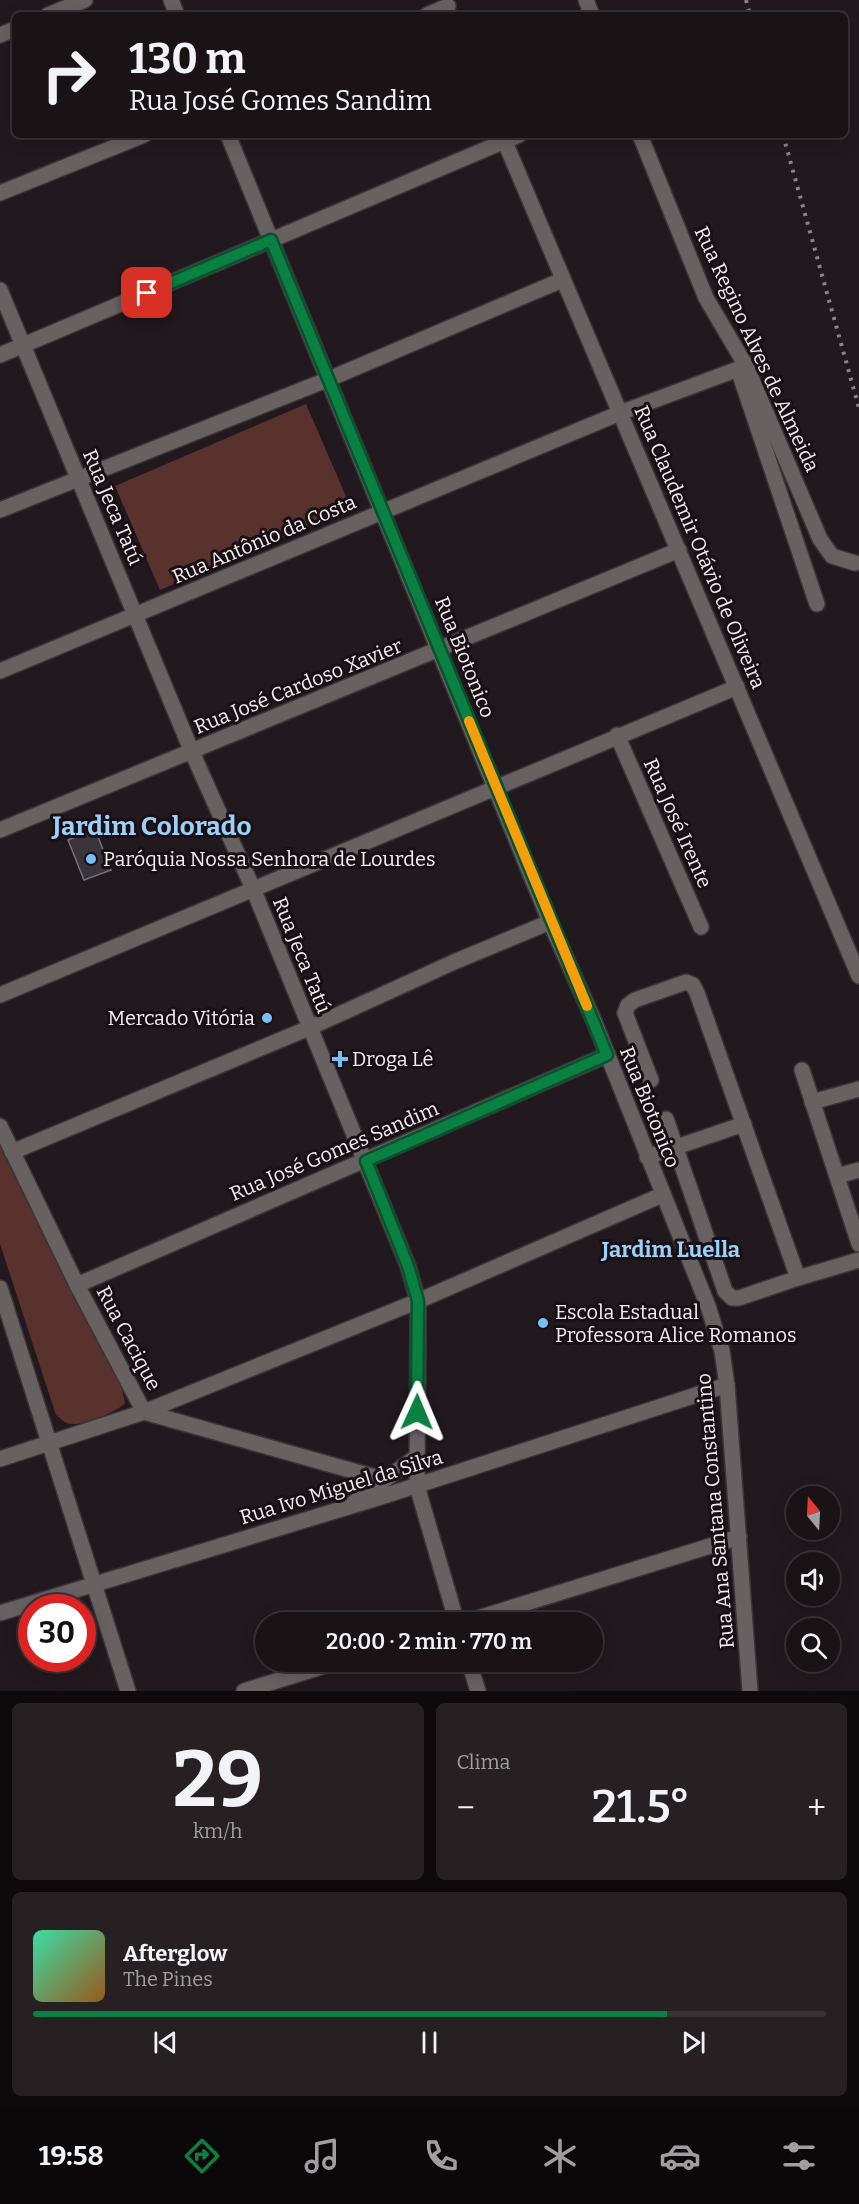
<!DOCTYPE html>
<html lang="pt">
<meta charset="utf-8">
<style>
:root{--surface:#1a1316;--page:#272023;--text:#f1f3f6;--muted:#9f9ea1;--line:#383235;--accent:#0b8043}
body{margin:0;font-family:Bitter,serif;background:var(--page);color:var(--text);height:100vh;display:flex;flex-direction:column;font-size:22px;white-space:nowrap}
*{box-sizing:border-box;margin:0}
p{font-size:20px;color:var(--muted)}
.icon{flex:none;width:33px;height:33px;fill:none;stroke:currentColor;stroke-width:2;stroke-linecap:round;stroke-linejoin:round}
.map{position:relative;height:1691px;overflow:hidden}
.side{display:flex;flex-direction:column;gap:12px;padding:12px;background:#0e0a0c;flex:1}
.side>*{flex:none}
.hud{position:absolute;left:12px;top:12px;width:836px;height:126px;border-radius:9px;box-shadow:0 3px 15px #0003,0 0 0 2px var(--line);background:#1a1316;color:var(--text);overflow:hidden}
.needle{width:39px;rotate:342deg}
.buttons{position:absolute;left:786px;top:1486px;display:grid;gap:12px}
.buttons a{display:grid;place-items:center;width:54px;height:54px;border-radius:50%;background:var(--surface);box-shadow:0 3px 15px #0003,0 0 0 2px var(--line);font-size:30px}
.speed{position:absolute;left:18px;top:1594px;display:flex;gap:12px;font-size:30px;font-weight:700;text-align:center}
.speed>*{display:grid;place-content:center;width:78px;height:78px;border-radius:50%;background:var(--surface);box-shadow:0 3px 15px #0003,0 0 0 2px var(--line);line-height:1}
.speed .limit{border:9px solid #d22;background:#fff;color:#111}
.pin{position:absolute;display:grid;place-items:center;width:51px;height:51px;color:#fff;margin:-26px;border-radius:12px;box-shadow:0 3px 9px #0006}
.me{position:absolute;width:66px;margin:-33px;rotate:1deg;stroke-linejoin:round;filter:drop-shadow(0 0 4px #0008)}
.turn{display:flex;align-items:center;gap:21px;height:126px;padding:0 18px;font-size:27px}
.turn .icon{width:78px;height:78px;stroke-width:2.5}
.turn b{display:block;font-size:42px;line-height:51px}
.big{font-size:45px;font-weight:600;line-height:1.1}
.side .tile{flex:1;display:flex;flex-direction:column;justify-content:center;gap:9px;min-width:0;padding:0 21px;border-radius:9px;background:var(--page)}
.side .dial{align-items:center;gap:0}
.dial b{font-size:78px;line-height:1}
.song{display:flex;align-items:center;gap:18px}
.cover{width:72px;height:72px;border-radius:9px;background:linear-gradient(135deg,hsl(160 70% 55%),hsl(30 70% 35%))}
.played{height:6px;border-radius:3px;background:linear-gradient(90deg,var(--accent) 80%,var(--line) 80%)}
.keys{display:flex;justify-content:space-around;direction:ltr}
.heat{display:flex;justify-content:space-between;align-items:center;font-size:33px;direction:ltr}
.side .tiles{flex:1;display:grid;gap:12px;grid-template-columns:1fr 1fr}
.tile:last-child{grid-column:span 2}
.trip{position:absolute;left:255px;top:1612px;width:348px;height:60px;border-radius:30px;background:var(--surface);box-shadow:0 3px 15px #0003,0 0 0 2px var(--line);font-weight:600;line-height:60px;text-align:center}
.tab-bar{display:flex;height:96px;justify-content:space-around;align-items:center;background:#0a0809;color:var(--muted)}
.tab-bar .icon{width:42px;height:42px}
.tab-bar .current{color:var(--accent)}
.tab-bar b{font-size:27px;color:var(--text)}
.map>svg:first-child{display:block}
</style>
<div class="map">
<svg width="859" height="1691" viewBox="0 0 859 1691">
<rect width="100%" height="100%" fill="#22191e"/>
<g fill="#59322e">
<polygon points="306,404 351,508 160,590 115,486"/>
<path d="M0,1143l120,236 5,24c-8,9 -41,22 -53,21 -7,0 -11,-5 -16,-9l-56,-171z"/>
</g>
<polygon fill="#3a333b" stroke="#786f78" stroke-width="1.5" points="95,829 111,870 84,880 68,840"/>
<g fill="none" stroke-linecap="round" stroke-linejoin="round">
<defs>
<g id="minor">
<polyline points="171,0 177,15"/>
<polyline points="586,0 592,15"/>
<polyline points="48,15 85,0"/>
<polyline points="427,15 448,6"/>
<polyline points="0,35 15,29"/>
<polyline points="228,135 550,922 594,1021 708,1306 722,1351 727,1385 750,1691"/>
<polyline points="502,135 859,976"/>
<polyline points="640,135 706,298 746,366 820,539 832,556 855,563"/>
<polyline points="0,193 144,135"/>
<polyline points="0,290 192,752 254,891 408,1266 418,1301 418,1324 417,1486 457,1623"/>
<polyline points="0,355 519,135"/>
<polyline points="740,375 817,604"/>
<polyline points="0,510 329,379 562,280"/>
<polyline points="0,671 620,413 746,366"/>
<polyline points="617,735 701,927"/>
<polyline points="0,830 679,550"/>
<polyline points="0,995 737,687"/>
<polyline points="802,1070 859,1244"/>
<polyline points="651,1080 625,1013 628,1005 635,1000 686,982 693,985 697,993 798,1278 739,1298 732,1298 725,1291 666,1119"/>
<polyline points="812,1102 859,1089"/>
<polyline points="0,1126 77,1285 144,1412 382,1479"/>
<polyline points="12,1152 309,1028 454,962 550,922"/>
<polyline points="647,1157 744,1124"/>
<polyline points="837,1176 859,1170"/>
<polyline points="798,1278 859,1260"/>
<polyline points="77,1285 607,1055"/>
<polyline points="0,1288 128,1691"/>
<polyline points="0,1459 144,1412 418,1301 662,1195"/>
<polyline points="353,1503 416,1457"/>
<polyline points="0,1613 381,1497 727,1385"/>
<polyline points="462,1623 739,1537"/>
<polyline points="469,1662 478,1691"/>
<polyline points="244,1691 337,1662"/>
</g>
</defs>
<use href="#minor" stroke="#3b3337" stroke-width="18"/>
<use href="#minor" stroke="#676162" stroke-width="15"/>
<g stroke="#8b8387" stroke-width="4" stroke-dasharray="3 6" stroke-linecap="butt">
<polyline points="746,0 750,15"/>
<polyline points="783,135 859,408"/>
</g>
</g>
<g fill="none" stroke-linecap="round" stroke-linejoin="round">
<defs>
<polyline id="route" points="147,293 271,240 607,1055 366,1161 408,1266 418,1301 417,1412"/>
</defs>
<use href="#route" stroke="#07532c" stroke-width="15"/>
<use href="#route" stroke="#0b8043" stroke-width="10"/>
<polyline stroke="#f59e0b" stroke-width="10" points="469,721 587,1006"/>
</g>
<g fill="#76c0f7" stroke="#191015" stroke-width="2">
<circle cx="91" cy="859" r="6"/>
<circle cx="267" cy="1018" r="6"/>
<path d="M337 1050h6v6h6v6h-6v6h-6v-6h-6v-6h6z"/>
<circle cx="543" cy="1323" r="6"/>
</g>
<g text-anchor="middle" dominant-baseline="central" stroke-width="6" stroke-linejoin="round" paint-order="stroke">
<g font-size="20" fill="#f5eef1" stroke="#191015">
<text transform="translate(757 349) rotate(65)">Rua Regino Alves de Almeida</text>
<text transform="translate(113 507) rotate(67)">Rua Jeca Tatú</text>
<text transform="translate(264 539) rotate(-23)">Rua Antônio da Costa</text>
<text transform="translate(700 547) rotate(67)">Rua Claudemir Otávio de Oliveira</text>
<text transform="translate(465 657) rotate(68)">Rua Biotonico</text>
<text transform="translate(298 686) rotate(-22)">Rua José Cardoso Xavier</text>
<text transform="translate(678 823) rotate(66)">Rua José Irente</text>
<text transform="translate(302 955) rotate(68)">Rua Jeca Tatú</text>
<text transform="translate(650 1107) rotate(68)">Rua Biotonico</text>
<text transform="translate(334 1151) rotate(-23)">Rua José Gomes Sandim</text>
<text transform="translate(129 1338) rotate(62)">Rua Cacique</text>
<text transform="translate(341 1487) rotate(-17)">Rua Ivo Miguel da Silva</text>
<text transform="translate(715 1511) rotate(-95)">Rua Ana Santana Constantino</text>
</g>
<g font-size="20" fill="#f5eef1" stroke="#191015" text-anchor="start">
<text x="103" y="859">Paróquia Nossa Senhora de Lourdes</text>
<text x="255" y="1018" text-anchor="end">Mercado Vitória</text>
<text x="352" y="1059">Droga Lê</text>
<text x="555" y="1312">Escola Estadual<tspan x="555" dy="23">Professora Alice Romanos</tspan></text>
</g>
<g font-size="22" font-weight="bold" fill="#9bd0f9" stroke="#191015">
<text x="671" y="1249">Jardim Luella</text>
</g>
<g font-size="26" font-weight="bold" fill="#9bd0f9" stroke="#191015">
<text x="152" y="826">Jardim Colorado</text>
</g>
</g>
</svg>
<div class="buttons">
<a><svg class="needle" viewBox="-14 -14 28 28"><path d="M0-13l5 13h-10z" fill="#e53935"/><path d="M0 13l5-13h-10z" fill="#9f9ea1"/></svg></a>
<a><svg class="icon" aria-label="sound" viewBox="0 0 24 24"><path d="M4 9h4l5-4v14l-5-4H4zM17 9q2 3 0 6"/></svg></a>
<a><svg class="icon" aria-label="search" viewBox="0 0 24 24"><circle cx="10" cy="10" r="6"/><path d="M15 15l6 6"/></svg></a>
</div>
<div class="speed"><div class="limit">30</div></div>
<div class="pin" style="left:147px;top:293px;background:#d93025"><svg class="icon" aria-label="arrive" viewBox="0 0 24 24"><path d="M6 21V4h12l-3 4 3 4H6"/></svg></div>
<svg class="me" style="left:417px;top:1412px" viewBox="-20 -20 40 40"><path d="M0-17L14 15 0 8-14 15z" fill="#0b8043" stroke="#fff" stroke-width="4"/></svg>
<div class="trip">20:00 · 2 min · 770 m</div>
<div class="hud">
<div class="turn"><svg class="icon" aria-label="right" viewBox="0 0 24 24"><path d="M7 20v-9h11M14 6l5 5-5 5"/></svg><div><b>130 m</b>Rua José Gomes Sandim</div></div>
</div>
</div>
<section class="side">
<div class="tiles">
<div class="tile dial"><b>29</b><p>km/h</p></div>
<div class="tile"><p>Clima</p>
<div class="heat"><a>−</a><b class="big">21.5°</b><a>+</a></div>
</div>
<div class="tile">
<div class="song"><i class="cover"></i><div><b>Afterglow</b><p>The Pines</p></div></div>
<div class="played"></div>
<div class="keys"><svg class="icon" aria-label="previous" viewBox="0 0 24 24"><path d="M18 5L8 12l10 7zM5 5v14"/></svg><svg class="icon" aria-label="pause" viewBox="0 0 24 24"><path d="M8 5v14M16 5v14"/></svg><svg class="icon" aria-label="next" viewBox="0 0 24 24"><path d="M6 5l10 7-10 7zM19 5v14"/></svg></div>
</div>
</div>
</section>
<nav class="tab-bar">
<b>19:58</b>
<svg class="icon current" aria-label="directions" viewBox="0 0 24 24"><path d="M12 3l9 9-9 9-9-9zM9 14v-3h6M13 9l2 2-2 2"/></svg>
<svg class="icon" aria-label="music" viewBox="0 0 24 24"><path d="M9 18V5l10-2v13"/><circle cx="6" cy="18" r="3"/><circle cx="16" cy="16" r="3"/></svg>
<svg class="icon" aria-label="phone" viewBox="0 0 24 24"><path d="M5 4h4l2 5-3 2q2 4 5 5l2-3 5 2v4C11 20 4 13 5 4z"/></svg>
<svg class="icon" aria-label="climate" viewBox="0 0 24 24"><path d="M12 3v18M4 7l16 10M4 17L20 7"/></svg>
<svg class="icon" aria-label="car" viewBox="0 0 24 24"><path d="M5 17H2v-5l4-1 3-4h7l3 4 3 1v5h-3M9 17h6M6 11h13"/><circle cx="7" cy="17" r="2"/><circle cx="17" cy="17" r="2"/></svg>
<svg class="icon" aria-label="filters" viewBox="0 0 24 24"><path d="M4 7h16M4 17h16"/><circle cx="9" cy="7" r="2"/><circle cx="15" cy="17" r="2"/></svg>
</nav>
